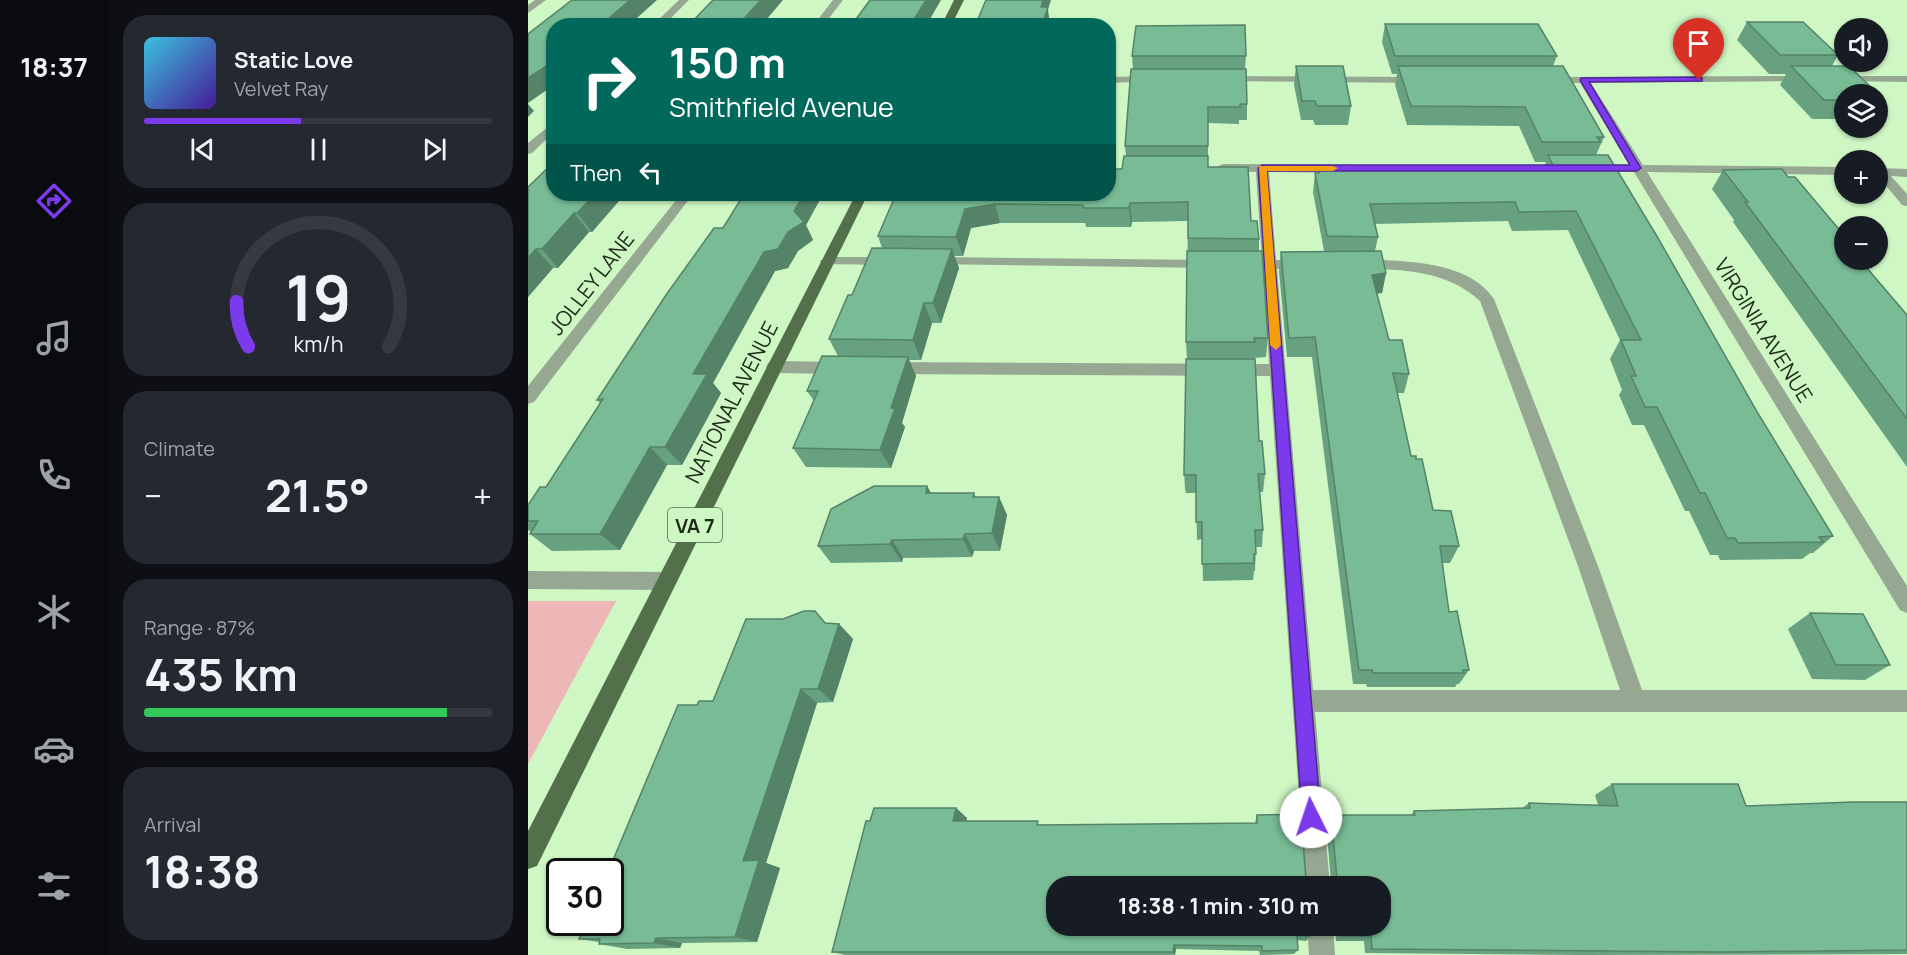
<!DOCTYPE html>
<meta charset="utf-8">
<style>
:root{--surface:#171b24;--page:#242831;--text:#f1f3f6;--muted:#9ea1a6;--line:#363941;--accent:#7c3aed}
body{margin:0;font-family:Manrope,sans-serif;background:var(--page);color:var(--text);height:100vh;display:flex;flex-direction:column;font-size:22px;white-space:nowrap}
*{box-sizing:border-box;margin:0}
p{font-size:20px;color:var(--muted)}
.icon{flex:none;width:33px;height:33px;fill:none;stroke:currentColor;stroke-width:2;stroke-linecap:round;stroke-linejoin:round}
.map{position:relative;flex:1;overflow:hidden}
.panel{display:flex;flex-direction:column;gap:15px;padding:15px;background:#0d0f14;width:420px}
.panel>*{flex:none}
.banner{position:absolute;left:18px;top:18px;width:570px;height:183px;border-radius:24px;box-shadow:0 2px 4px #0004;background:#00695c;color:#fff;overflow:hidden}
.tools{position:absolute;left:1306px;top:18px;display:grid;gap:12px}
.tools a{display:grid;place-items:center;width:54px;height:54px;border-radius:50%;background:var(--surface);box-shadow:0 2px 4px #0004;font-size:30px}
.speed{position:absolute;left:18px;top:858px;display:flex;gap:12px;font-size:30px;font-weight:700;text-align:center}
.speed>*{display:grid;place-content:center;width:78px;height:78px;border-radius:50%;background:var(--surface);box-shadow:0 2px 4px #0004;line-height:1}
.speed .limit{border:3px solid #111;border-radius:9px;background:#fff;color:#111}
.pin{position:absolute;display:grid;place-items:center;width:51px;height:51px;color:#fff;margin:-62px -26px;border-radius:50% 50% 50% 0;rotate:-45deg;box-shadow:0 0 6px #0007}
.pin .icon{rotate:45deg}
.me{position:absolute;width:66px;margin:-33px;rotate:356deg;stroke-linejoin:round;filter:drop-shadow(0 0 4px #0008)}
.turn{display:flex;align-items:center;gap:21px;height:126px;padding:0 24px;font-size:27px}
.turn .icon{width:78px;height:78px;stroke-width:2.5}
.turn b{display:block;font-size:42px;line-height:51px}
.then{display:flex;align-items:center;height:57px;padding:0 24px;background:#0003;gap:12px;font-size:22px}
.big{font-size:45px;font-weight:700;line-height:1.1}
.panel .widget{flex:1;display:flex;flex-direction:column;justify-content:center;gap:9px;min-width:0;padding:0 21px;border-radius:24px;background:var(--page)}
.panel .dial{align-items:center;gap:0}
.dial svg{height:156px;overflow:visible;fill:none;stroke:var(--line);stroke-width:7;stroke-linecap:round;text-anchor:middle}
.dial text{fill:var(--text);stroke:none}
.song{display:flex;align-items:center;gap:18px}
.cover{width:72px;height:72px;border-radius:9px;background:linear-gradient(135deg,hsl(190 70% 55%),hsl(260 70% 35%))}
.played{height:6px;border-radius:3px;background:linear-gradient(90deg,var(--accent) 45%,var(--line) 45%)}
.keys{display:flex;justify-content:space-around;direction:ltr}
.heat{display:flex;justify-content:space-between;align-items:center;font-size:33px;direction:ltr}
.charge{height:9px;border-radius:4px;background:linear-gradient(90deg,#34c759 87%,var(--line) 0)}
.trip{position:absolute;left:518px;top:876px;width:345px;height:60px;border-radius:24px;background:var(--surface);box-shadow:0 2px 4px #0004;font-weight:700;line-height:60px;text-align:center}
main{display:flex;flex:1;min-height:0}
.tab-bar{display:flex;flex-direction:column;width:108px;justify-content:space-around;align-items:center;background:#090b0e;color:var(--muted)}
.tab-bar .icon{width:42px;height:42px}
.tab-bar .selected{color:var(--accent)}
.tab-bar b{font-size:27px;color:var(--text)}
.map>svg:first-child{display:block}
</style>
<main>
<nav class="tab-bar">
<b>18:37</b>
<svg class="icon selected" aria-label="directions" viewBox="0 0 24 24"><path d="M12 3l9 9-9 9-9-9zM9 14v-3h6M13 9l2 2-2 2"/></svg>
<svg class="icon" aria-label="music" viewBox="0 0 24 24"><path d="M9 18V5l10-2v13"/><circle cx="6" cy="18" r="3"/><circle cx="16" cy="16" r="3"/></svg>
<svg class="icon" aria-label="phone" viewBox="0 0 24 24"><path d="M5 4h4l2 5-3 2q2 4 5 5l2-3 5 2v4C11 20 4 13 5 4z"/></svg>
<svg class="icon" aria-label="climate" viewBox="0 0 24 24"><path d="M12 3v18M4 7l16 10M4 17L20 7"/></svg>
<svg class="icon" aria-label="car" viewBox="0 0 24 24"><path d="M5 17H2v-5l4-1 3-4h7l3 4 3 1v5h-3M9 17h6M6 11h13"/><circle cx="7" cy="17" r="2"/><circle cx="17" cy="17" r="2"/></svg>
<svg class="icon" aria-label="filters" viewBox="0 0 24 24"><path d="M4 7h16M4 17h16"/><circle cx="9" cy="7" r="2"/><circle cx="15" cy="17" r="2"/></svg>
</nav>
<section class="panel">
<div class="widget">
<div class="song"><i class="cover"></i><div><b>Static Love</b><p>Velvet Ray</p></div></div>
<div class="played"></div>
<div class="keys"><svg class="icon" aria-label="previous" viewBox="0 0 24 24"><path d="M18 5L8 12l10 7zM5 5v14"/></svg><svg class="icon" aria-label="pause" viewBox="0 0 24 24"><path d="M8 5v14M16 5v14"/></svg><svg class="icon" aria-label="next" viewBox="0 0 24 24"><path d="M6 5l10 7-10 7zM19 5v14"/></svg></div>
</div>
<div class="widget dial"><svg viewBox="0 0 100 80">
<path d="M14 69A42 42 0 1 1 86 69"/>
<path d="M14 69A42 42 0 0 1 8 46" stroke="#7c3aed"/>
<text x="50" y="56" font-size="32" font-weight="700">19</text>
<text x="50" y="72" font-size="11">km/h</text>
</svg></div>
<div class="widget"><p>Climate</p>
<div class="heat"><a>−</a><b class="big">21.5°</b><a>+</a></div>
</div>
<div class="widget"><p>Range · 87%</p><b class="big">435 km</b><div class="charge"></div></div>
<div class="widget"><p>Arrival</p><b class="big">18:38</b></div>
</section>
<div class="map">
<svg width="1379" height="955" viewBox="0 0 1379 955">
<rect width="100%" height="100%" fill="#cff7c4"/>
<polygon fill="#eeb7b7" points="0,601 88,601 0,764"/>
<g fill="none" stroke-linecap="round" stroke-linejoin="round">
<g fill="#96a792" fill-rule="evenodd">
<polygon points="7,0 18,0 0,13 0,5"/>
<polygon points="151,0 161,0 135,26 124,26"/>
<polygon points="305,0 315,0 295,26 285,26"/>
<polygon points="627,76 631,77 631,81 580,83 580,77"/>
<polygon points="693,76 891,77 896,80 891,83 689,81 689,77"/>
<polygon points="1278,76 1283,79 1282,81 1063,83 1115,165 1317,167 1317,175 1119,172 1379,586 1379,613 1372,610 1106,172 1065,172 1059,168 1065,164 1102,165 1052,83 1020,83 1015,80 1020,77"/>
<polygon points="1311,76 1379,76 1379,82 1307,81 1306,79"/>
<polygon points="26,122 26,132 4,153 0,154 0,143"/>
<path d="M696,164l141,1 6,4 -6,4 -96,-1 7,88h26l7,4 -7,4 -25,1 36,421h307l-42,-124 -98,-265c-34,-31 -76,-31 -120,-33l-7,-4c7,-8 21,-4 31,-4 36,2 87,5 110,39l104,267 44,124h265v22h-592l15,174h-25l-35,-510 -381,-2 -6,-2 -2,-4 2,-4 6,-2 380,2 -6,-95h-23l-7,-4 7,-4 22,-1 -6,-88 -36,-1 -2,-3 2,-3z"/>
<polygon points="1350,168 1379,169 1379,177 1363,176 1379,194 1379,206 1374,205 1350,176"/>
<polygon points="153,194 165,194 6,402 0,404 0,386"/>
<polygon points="299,257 363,257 370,261 363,265 294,264 292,261"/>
<polygon points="406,257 684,260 691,264 684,268 401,264 399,261"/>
<polygon points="246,361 312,362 318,364 320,368 318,372 312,374 246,373 240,371 238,367 240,363"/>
<polygon points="0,571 139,572 146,575 149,581 146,587 139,590 0,589"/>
<polygon points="779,926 805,926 807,955 781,955"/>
</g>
<g fill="#527049" fill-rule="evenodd">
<polygon points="426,0 436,0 423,26 413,26"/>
<polygon points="328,194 340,194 9,866 0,869 0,831"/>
</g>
</g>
<g fill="#67a180">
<polygon points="1219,22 1275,22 1310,55 1304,66 1321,66 1353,97 1352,98 1354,100 1350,106 1350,94 1317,94 1317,119 1284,119 1252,85 1258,74 1241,74 1209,40"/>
<polygon points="857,24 1029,56 1025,66 1076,137 1068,155 1305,536 1285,553 1282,553 1274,559 1192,560 1190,555 1182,555 1161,511 1157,511 1116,425 1104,425 1091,395 1094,390 1082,359 1092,340 1040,230 984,231 980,221 846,224 850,237 847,251 858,273 854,293 848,293 861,340 881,374 876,393 869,393 883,456 905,510 931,546 922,563 914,563 921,612 941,670 931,684 929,684 927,687 839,687 838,684 825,684 784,357 759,357 751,271 753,252 796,251 785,192 787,173 790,173 790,169 1016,167 1018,162 1007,162 991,126 879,125 867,85 869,74 864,74 854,42"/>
<polygon points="604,56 718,56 717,69 719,104 719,120 711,120 711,124 680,123 680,167 723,221 731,239 731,251 740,338 738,357 726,358 731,441 737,474 735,492 732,492 735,530 734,547 728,547 727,571 726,571 725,580 675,581 674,539 669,540 668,493 658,493 657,489 656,470 659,359 658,342 660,221 604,222 603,227 558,227 557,223 472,223 443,228 435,256 426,256 431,268 413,323 404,323 393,360 381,360 388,376 374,423 377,427 363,468 278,467 265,448 286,401 279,391 310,356 301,339 324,295 354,248 350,236 594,169 598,156 597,146 605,69"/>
<polygon points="768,66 823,106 820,125 787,125 785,120 773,120 766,85"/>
<polygon points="1195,170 1260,177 1315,234 1313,236 1379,315 1379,467 1205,222 1206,220 1184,189"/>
<polygon points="0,187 97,194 64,232 61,232 30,268 25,268 0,297"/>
<polygon points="216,194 295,194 278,225 285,240 270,251 260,268 247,271 185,383 193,393 154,465 139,465 92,550 24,551 2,534 3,532 0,530 0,505 18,487 73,404 69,400 195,228"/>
<polygon points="399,486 403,493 446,493 448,497 471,497 479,515 472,551 446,551 444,557 375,558 374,562 303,563 290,546"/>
<polygon points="1282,613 1362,665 1337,680 1284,679 1260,629"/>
<polygon points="298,623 311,624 325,639 305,702 289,703 238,863 252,868 229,942 154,943 152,948 99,949 71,944 71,942 51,939 169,705 185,701"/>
<polygon points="1084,784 1218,806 1379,802 1379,954 1053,955 837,953 836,941 808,941 807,926 852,926 852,886 528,886 782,936 778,941 769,940 770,950 766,954 732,955 731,951 648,949 647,955 317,955 304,952 428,808 439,818 438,821 513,825 727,823 729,815 778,880 803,881 798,825 803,815 883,815 886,811 993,809 1001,803 1070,805 1067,795"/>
</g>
<g fill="#548368">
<polygon points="102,0 129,0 100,26 72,26"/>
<polygon points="233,0 255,0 233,26 209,26"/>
<polygon points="398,0 413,0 398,26 382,26"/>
<polygon points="515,0 523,0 520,9 522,26 514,26 513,7"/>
<polygon points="26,61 26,85 0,103 0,78"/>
<polygon points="0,104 6,111 0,117"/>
<polygon points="67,194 97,194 64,232 49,213"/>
<polygon points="276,194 295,194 278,225 285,240 270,251 260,268 247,271 185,383 193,393 154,465 137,447 165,374 236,252 266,211"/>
<polygon points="602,203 604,222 603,227 601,208"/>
<polygon points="467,204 472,223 443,228 435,256 428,237 437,209"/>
<polygon points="46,213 61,232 30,268 14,249"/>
<polygon points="8,249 25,268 0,297 0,258"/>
<polygon points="424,249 431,268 413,323 405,303"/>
<polygon points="858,273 854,293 840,295 844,275"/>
<polygon points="396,303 404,323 393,360 385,340"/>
<polygon points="380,357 388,376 374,423 377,427 363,468 352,450 363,408"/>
<polygon points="122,447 139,465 92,550 72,534"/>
<polygon points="399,486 409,504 398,493"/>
<polygon points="471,497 479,515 472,551 464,533"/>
<polygon points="437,534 446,551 444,557 435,539"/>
<polygon points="364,540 375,558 374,562 362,544"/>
<polygon points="287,611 301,627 311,624 325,639 305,702 290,689 297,623"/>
<polygon points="273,689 289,703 238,863 252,868 229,942 207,937 215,861"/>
<polygon points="428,808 439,818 436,830 425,821"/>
<polygon points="128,938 154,943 152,948 126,943"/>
<polygon points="646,945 648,949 647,955 645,952"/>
</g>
<g fill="#78bb95" stroke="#548368" stroke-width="1.5">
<polygon points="44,0 102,0 72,26 26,26 26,61 0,78 0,34"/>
<polygon points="185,0 233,0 209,26 160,26"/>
<polygon points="342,0 398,0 382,26 323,26"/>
<polygon points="458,0 515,0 513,7 520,7 514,26 447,26"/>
<polygon points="1219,22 1275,22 1310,55 1252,55"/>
<polygon points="857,24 1010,24 1029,56 867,56"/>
<polygon points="717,25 718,56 604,56 608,26"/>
<polygon points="768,66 815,66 823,106 789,106 787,101 774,101"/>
<polygon points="870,66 1035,66 1076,137 1069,137 1073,142 1014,142 997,107 883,106"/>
<polygon points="1263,66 1321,66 1353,97 1350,97 1354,100 1350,100 1350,94 1317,94 1317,100 1296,100"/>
<polygon points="603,69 718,69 719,104 712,104 712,107 680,107 680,146 597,146"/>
<polygon points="1020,155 1080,155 1130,238 1231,415 1305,536 1291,537 1295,542 1210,543 1207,538 1199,538 1177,493 1172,493 1129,407 1117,407 1103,376 1108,376 1093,340 1113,340 1048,211 991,212 987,202 842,204 850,237 799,236 787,173 791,173 790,169 1026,167"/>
<polygon points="596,156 680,156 680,167 720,167 723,221 729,221 731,239 660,238 660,202 602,203 601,208 555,208 555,205 467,204 437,209 428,237 350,236 368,194 580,194 580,169 594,169"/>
<polygon points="26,162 26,194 67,194 49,213 46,213 14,249 8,249 0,258 0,187"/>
<polygon points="1254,169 1260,177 1267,177 1315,234 1311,234 1317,241 1317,260 1332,260 1379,315 1379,419 1217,202 1220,202 1195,170"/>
<polygon points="216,194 276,194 266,211 276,222 260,232 250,249 236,252 165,374 179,374 137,447 122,447 72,534 2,534 10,521 0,521 0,505 12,487 18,487 75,399 69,400 138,295 186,228 195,228"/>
<polygon points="344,248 424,249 405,303 396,303 385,340 301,339 320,295 324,295"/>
<polygon points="659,251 734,251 740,338 726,338 727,342 658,342"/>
<polygon points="853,251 858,273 844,275 861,340 874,340 881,374 865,373 883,456 888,456 888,459 894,459 905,510 923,511 931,546 912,546 921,612 929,611 941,670 935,670 936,673 845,673 844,670 831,670 787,337 761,338 753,252"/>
<polygon points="294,356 380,357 363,408 367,408 352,450 265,448 290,391 279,391"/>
<polygon points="658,359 727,359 731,441 734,441 737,474 730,474 735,530 727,530 728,554 726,554 726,563 674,564 674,522 668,522 668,475 656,475 656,470"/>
<polygon points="346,486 399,486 398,493 446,493 445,497 471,497 464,533 437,534 435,539 364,540 362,544 290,546 303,509"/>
<polygon points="276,611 287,611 297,623 311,624 290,689 273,689 215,861 231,860 207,937 128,938 126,943 71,944 72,939 51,939 58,922 82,922 82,872 80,872 150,705 169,705 171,701 185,701 218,619 255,619"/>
<polygon points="1282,613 1335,614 1362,665 1308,665"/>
<polygon points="1084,784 1210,784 1218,806 1326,802 1379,802 1379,950 1193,952 844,949 843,936 814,936 813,926 852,926 852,886 528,886 528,926 781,926 782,936 769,935 770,950 734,951 734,946 646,945 645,952 304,952 338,821 342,821 346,808 428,808 425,821 510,821 509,825 729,823 729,815 773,814 778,880 806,881 809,878 803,815 887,815 886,811 1002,808 1001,803 1090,806"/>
</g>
<polygon fill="#7c3aed" stroke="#51269a" stroke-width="1.5" points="1171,77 1174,78 1174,81 1061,82 1113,168 1109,171 739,171 793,817 790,824 783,826 777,824 774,817 730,168 734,165 1102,165 1052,80 1053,78"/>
<polygon fill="#f59e0b" points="731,166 805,166 810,168 805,171 739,171 753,345 748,350 742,345"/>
<g text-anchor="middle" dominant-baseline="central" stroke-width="6" stroke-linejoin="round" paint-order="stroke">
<rect fill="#cff7c4" stroke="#51684b" stroke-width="1.5" x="140" y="508" width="54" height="34" rx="4.5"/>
<g font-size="20" font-weight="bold" fill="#1b2a17">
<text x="167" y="525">VA 7</text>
</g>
<g font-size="21" fill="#1b2a17" stroke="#cff7c4">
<text transform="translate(63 283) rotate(-52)">JOLLEY LANE</text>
<text transform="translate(1236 330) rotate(58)">VIRGINIA AVENUE</text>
<text transform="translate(203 402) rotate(-63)">NATIONAL AVENUE</text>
</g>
</g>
</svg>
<div class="tools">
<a><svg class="icon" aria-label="sound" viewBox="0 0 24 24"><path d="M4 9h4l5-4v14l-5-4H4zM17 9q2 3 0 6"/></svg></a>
<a><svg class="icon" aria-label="layers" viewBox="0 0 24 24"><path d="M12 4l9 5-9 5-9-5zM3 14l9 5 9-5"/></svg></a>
<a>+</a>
<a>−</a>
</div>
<div class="speed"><div class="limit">30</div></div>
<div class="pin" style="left:1171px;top:80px;background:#d93025"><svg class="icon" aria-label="arrive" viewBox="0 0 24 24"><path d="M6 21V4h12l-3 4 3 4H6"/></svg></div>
<svg class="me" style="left:783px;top:817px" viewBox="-20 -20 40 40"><circle r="19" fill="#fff"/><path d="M0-13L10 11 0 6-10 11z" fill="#7c3aed"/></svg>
<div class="trip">18:38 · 1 min · 310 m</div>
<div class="banner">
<div class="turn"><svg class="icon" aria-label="right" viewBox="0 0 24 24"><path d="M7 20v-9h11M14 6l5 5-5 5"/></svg><div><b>150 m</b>Smithfield Avenue</div></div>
<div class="then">Then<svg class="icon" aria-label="left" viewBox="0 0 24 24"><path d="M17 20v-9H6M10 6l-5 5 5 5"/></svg></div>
</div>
</div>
</main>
